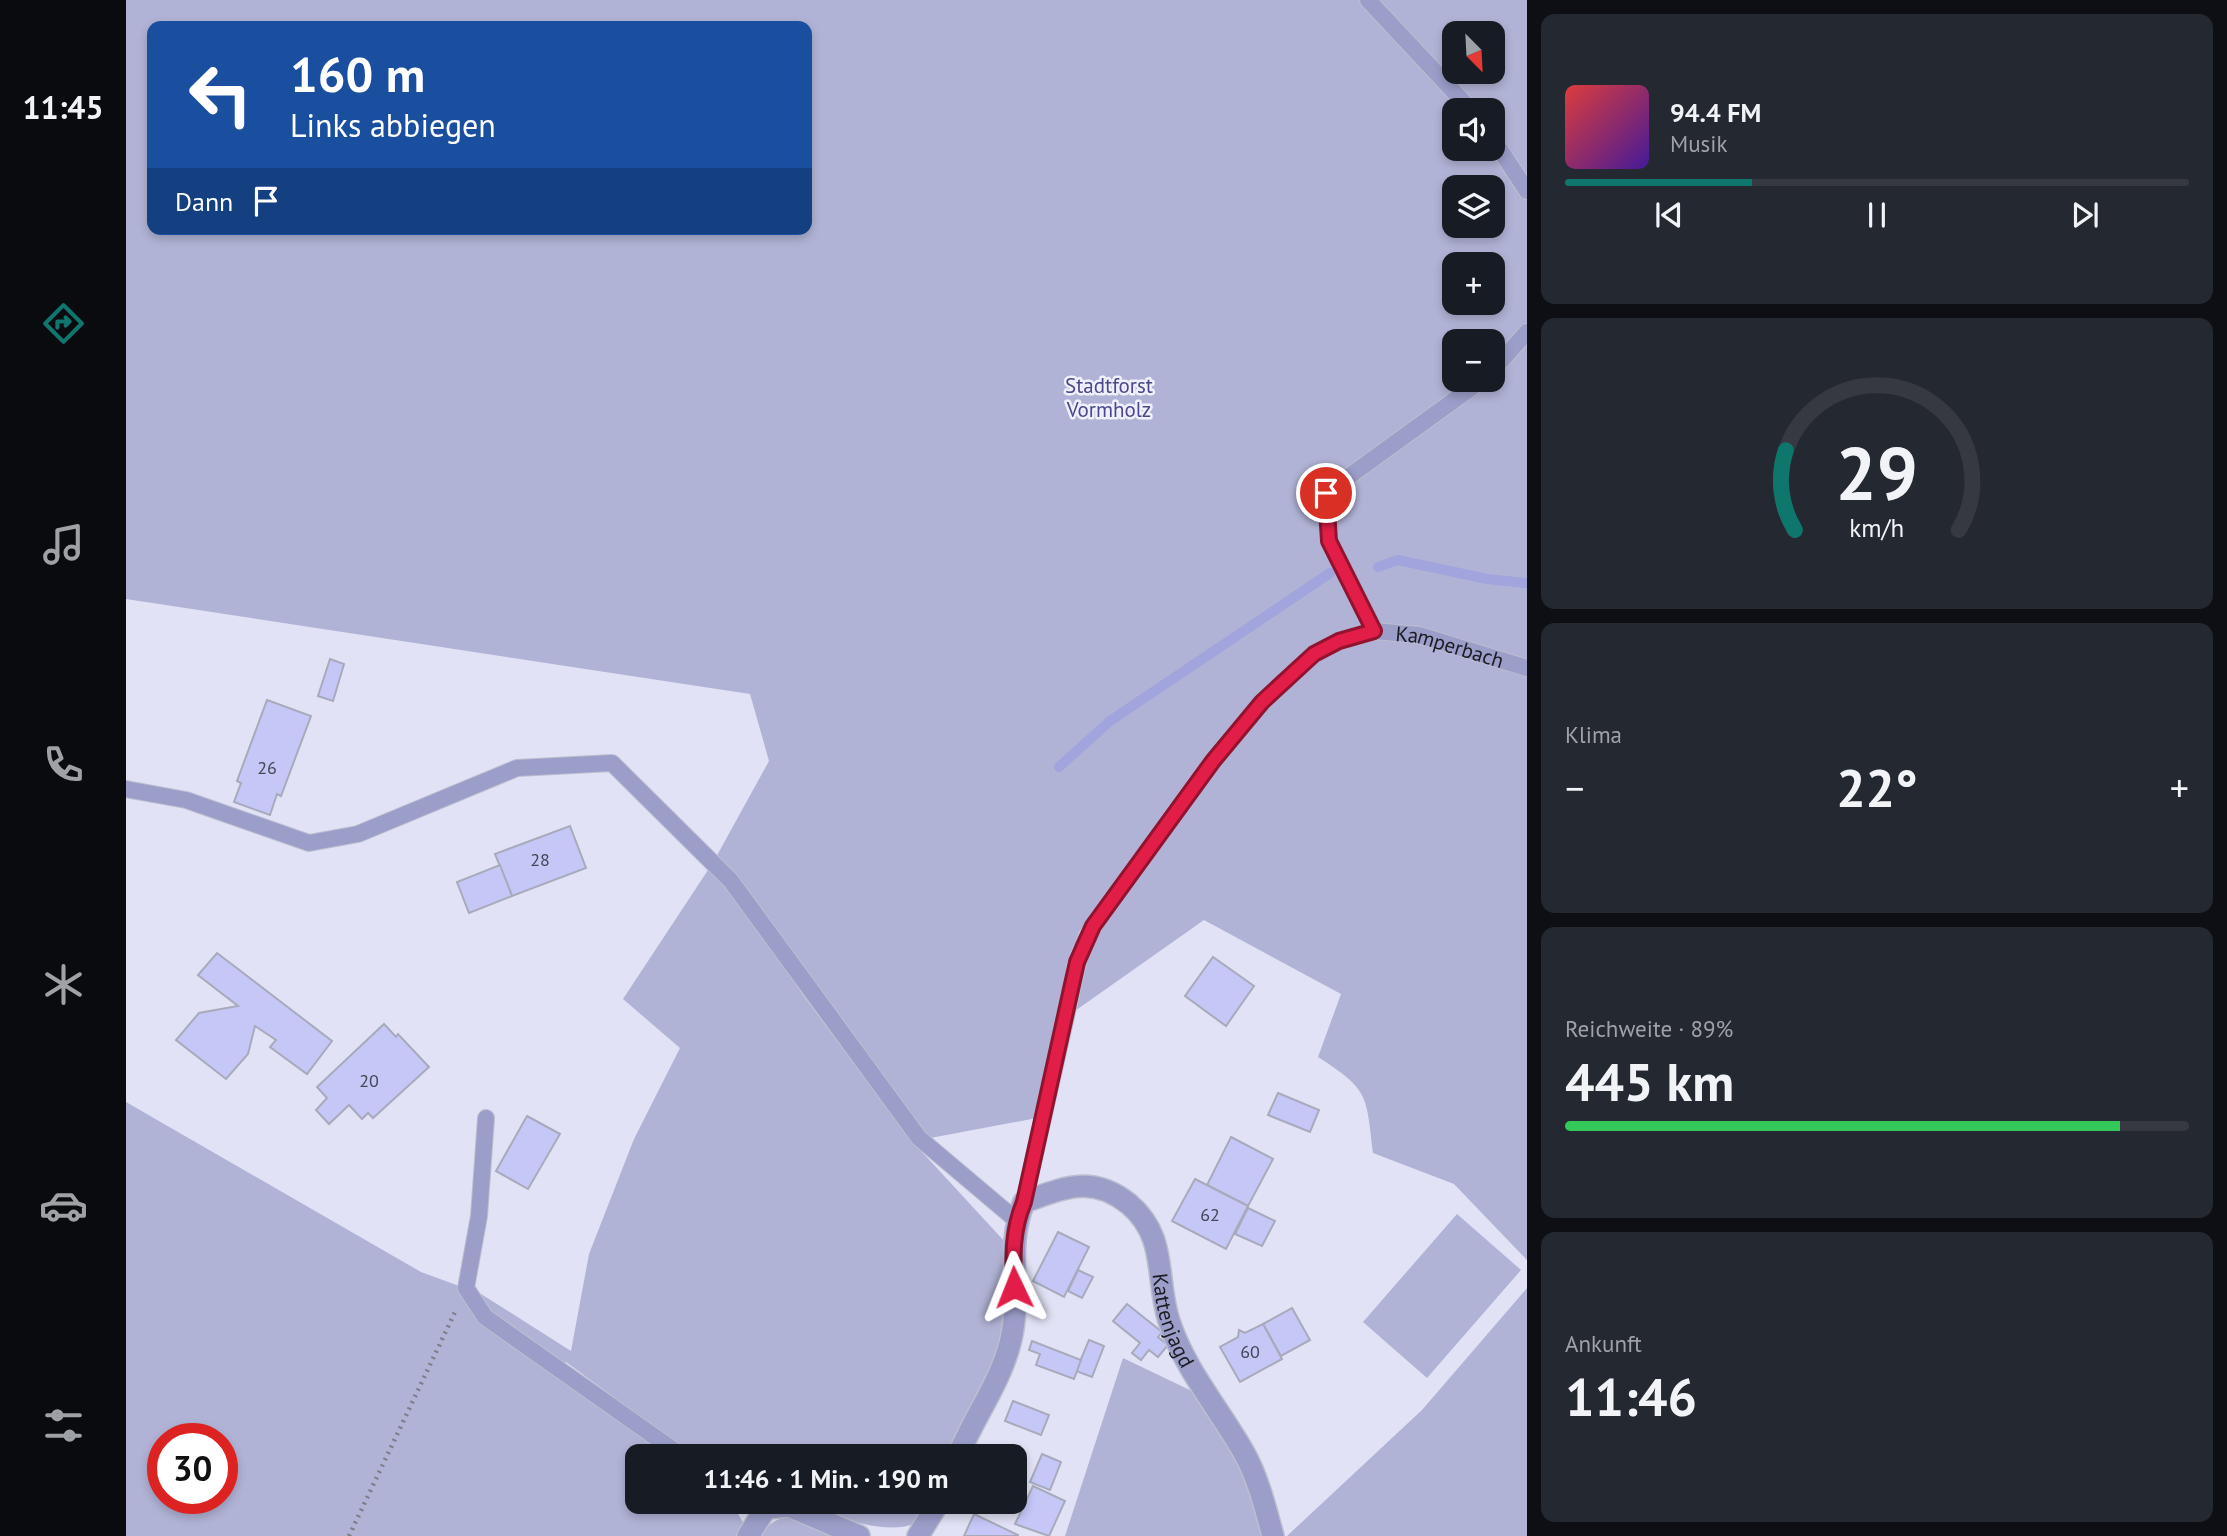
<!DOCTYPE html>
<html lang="de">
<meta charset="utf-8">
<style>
:root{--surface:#171b24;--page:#242831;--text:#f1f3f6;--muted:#9ea1a6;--line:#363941;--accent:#0f766e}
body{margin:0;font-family:"PT Sans",sans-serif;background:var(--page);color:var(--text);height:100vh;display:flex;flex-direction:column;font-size:26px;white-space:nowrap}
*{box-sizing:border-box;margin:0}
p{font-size:23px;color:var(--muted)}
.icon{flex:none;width:38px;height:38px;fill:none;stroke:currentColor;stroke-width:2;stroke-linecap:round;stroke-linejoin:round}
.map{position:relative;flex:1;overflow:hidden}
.panel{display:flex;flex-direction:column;gap:14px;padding:14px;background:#0d0f14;width:700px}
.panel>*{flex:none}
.top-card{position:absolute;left:21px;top:21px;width:665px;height:214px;border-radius:14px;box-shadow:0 4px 10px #0003;background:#1a4fa0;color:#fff;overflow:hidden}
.needle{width:46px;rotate:156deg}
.controls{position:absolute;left:1316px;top:21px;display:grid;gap:14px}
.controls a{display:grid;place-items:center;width:63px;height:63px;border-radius:14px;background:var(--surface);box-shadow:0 4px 10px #0003;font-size:35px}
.speed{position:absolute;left:21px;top:1423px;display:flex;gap:14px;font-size:35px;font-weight:700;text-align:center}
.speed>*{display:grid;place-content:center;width:91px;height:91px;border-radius:50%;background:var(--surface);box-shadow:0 4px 10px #0003;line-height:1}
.speed .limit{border:10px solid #d22;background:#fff;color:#111}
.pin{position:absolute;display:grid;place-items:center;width:60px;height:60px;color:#fff;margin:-30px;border:4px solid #fff;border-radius:50%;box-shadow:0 2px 7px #0007}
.me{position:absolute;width:77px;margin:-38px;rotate:358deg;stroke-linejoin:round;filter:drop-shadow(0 0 5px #0008)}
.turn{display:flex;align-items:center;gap:24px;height:147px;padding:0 28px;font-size:32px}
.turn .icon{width:91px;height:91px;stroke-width:2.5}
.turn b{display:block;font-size:49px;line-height:60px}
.then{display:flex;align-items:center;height:66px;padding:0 28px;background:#0003;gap:14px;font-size:26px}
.big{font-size:52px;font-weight:700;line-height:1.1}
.panel .card{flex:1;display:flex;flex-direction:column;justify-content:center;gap:10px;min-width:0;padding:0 24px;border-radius:14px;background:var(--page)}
.panel .dial{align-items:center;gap:0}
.dial svg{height:182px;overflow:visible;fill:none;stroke:var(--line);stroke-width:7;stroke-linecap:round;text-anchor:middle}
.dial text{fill:var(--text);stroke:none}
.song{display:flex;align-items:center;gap:21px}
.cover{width:84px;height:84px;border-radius:10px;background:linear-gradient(135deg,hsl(0 70% 55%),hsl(260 70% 35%))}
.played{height:7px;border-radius:4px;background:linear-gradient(90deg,var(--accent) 30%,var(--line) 30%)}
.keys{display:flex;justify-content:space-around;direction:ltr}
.heat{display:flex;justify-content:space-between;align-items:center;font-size:38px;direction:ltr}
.charge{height:10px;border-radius:5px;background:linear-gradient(90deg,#34c759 89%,var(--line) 0)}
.trip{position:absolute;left:499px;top:1444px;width:402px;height:70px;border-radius:14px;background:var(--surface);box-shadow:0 4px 10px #0003;font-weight:700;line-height:70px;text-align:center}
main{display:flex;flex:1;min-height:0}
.dock{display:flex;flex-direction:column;width:126px;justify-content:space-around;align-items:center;background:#090b0e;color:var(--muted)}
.dock .icon{width:49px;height:49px}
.dock .current{color:var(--accent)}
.dock b{font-size:32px;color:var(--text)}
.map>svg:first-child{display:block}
</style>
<main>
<nav class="dock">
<b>11:45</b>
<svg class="icon current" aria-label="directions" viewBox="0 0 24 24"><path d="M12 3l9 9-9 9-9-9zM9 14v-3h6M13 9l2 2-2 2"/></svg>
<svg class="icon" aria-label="music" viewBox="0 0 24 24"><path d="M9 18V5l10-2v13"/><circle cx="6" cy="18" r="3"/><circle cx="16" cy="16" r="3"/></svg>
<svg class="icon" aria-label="phone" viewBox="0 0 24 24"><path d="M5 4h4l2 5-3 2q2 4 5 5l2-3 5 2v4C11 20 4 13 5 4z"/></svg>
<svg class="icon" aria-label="climate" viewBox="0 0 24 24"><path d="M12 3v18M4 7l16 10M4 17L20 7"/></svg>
<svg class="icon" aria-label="car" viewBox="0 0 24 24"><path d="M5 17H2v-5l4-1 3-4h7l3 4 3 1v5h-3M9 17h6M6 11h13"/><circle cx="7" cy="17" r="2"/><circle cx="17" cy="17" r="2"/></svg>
<svg class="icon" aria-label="filters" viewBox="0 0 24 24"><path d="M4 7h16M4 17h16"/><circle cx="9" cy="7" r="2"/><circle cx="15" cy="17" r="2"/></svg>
</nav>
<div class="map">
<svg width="1401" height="1536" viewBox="0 0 1401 1536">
<rect width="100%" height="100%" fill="#e1e2f5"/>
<g fill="#b1b3d6" fill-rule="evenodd">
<path d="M0,0h1401v1260l-73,-76 -81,-31c-7,-59 -4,-63 -55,-96l23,-63 -137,-74 -132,93 18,-67 74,-109 -8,-8 -77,103 -12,31 -9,58 -3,3 -18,94 -112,21 -210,-280 54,-98 -19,-67 -624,-95zM26,26h655v203h-655zM1328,33h39v39h-39zM1328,110h39v39h-39zM1328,187h39v39h-39zM1328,264h39v39h-39zM1328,341h39v39h-39z"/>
<path d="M584,867l18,17 75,111 108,145 95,103 3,69 -7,31 -53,113h-256l-127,-94 -8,16 110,78h-31v46h94l13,22 -3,12h-615v-434l295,170 60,22 90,57 18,-97 45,-115 46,-91 -57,-49zM37,1438h59v60h-59z"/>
<polygon points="1331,1214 1395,1270 1301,1378 1237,1322"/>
<polygon points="1401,1288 1401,1536 1161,1536 1296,1410"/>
<polygon points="997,1358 1070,1393 1119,1472 1137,1536 939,1536"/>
<path d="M671,1502h134c-5,6 -11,17 -17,22 -33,12 -86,-10 -117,-22z"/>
<path d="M663,1517l49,19h-78c8,-12 15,-17 29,-19z"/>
</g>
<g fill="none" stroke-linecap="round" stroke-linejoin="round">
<g stroke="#a1a4dd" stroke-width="10">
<polyline points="1252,567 1272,560 1361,579 1401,583"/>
<polyline points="933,767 984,721 1204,573"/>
</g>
</g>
<g fill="#c5c8f7" stroke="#a8aabc" stroke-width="2">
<polygon points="204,659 218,664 207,701 192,696"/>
<polygon points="141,700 185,716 155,796 151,794 144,815 108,802 115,783 111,781"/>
<polygon points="444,826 460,868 386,896 369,854"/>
<polygon points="374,865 386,896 343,913 331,882"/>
<polygon points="91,953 206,1041 181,1074 144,1047 150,1040 129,1026 122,1054 100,1079 50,1040 73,1013 112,1006 72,975"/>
<polygon points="1087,957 1128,986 1100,1026 1059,996"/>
<polygon points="258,1024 270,1037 272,1034 303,1067 247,1118 242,1113 236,1119 223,1105 203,1124 190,1110 201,1098 191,1087"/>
<polygon points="1152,1093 1193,1110 1184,1132 1142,1115"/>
<polygon points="401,1116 434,1134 402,1189 370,1171"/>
<polygon points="1105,1137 1147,1159 1122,1206 1081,1185"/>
<polygon points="1069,1179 1122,1206 1100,1249 1046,1221"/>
<polygon points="1122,1208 1149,1221 1136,1246 1109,1234"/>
<polygon points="932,1232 963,1247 938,1297 907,1281"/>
<polygon points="952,1270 967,1277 956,1298 942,1291"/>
<polygon points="1001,1304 1036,1332 1032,1337 1042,1345 1032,1357 1023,1350 1015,1360 1006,1353 1014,1343 987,1321"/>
<polygon points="1166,1308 1184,1340 1155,1356 1137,1324"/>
<polygon points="1137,1324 1156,1359 1114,1382 1094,1347 1112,1337 1113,1330 1119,1333"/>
<polygon points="963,1340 978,1346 966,1377 950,1371"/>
<polygon points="906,1341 955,1360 948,1379 910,1365 914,1354 903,1350"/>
<polygon points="887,1401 923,1415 915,1435 879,1421"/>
<polygon points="916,1454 935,1462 924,1490 904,1482"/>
<polygon points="907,1486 939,1501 923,1536 889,1524"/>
<polygon points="848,1514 892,1535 892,1536 838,1536"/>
</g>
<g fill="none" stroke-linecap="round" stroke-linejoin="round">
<defs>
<g id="lane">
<polyline points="1242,0 1345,110"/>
<polyline points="1367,139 1401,191"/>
<polyline points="1367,370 1401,332"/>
<polyline points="1248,631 1203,541 1200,493 1356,380"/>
<polyline points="0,789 60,800 183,843 232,834 391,768 486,763 605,881 793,1138 890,1220"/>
<polyline points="360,1118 353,1216 340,1288 359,1317 556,1456"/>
<path id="s1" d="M898,1202l58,-256 11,-20 120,-166 49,-58 52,-48 25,-13 35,-10 45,4 108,33"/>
</g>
<g id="street">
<path id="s2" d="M832,1456c16,-39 44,-76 53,-117 11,-47 -6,-92 13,-137 40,-14 68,-28 105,2 39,33 26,74 40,117 15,47 50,88 74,130 15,26 22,56 30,85"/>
<polyline points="622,1536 640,1508 663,1506 733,1536"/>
<polyline points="792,1536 813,1502"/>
</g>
</defs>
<use href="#lane" stroke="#bdbecf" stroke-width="18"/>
<use href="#street" stroke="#bdbecf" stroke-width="24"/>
<polyline stroke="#7d7d8a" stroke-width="4.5" stroke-dasharray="2 5" stroke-linecap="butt" points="223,1536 329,1312"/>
<use href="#lane" stroke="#9b9ec9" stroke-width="16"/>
<use href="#street" stroke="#9b9ec9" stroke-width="21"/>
</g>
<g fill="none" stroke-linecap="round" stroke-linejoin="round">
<defs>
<path id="route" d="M888,1287c-1,-31 -2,-56 10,-85l53,-240 16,-36 120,-165 49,-59 52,-48 25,-13 35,-10 -45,-90 -3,-48"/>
</defs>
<use href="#route" stroke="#92132f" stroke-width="18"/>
<use href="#route" stroke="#e11d48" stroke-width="12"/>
</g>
<g text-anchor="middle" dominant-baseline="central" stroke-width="5" stroke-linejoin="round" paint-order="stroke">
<g font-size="18" fill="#464657">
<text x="141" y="767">26</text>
<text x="414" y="859">28</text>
<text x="243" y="1080">20</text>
<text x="1084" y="1214">62</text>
<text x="1124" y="1351">60</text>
</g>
<g font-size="21" fill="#49488d" stroke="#eff0fc">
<text x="983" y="385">Stadtforst<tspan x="983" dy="24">Vormholz</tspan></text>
</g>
<g font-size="21" fill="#1b1b22" stroke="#eff0fc">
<text stroke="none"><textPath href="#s1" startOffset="779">Kamperbach</textPath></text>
<text stroke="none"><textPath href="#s2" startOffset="506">Kattenjagd</textPath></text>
</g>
</g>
</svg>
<div class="controls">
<a><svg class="needle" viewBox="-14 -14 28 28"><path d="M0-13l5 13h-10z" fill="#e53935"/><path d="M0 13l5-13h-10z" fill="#9ea1a6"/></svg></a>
<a><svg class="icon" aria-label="sound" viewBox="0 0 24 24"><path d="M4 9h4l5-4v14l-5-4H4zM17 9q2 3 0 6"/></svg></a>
<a><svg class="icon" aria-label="layers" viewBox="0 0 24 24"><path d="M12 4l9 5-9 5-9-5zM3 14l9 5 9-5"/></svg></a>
<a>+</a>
<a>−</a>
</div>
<div class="speed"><div class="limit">30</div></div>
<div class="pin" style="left:1200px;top:493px;background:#d93025"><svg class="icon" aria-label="arrive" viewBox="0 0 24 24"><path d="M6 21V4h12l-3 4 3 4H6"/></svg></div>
<svg class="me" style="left:888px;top:1287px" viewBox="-20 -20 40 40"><path d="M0-17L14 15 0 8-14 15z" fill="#e11d48" stroke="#fff" stroke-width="4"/></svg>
<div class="trip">11:46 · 1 Min. · 190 m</div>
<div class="top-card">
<div class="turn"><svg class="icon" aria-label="left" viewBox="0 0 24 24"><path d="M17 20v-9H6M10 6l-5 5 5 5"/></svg><div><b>160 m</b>Links abbiegen</div></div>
<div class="then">Dann<svg class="icon" aria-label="arrive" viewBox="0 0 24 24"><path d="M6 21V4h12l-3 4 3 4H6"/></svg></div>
</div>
</div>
<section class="panel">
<div class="card">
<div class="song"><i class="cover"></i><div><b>94.4 FM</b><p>Musik</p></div></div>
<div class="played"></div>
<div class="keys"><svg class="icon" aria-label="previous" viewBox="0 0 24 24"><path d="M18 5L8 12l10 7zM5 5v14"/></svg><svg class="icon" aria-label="pause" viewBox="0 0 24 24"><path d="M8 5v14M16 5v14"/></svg><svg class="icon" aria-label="next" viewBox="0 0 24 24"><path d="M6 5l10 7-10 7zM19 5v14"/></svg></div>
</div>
<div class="card dial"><svg viewBox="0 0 100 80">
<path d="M14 69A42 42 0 1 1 86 69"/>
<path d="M14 69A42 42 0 0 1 10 34" stroke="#0f766e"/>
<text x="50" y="56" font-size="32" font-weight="700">29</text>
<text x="50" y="72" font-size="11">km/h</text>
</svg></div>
<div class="card"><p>Klima</p>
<div class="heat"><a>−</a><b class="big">22°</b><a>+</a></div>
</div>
<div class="card"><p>Reichweite · 89%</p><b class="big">445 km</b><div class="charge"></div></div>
<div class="card"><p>Ankunft</p><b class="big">11:46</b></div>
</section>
</main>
